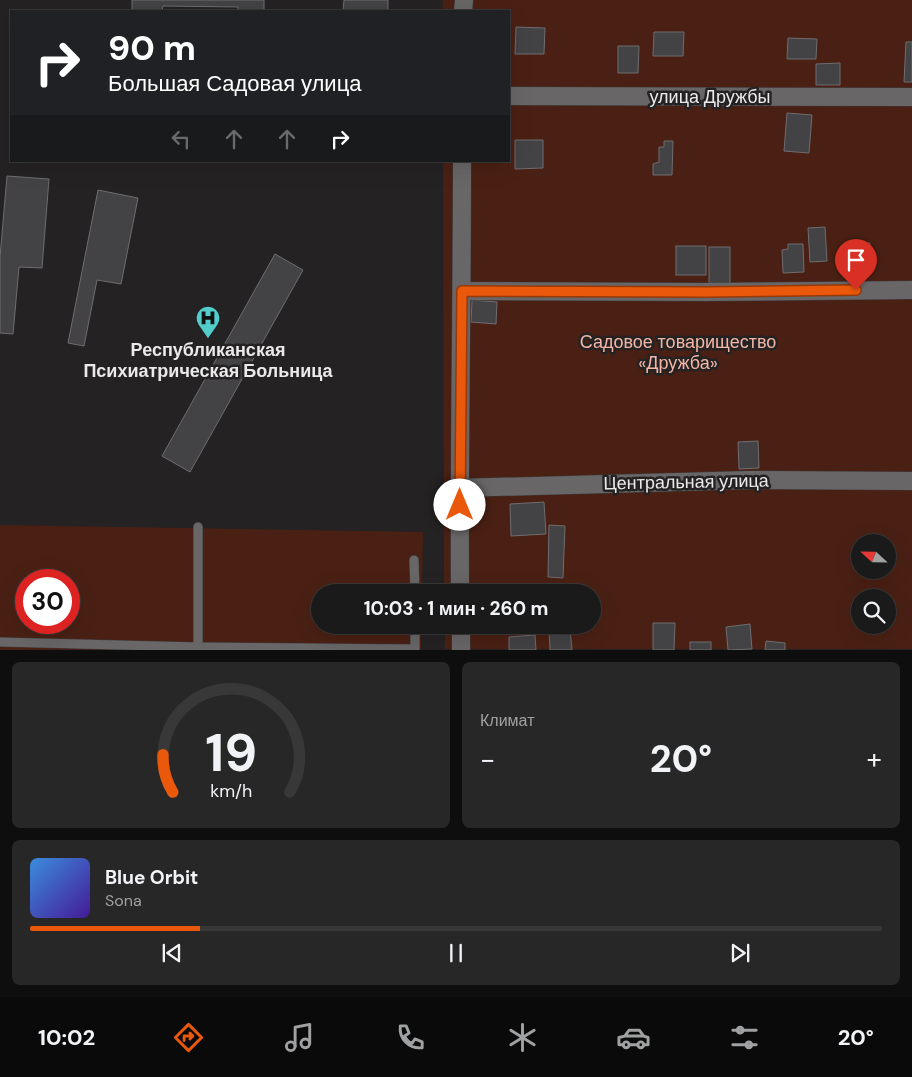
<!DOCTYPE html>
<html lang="ru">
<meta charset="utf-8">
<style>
:root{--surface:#1b1a1a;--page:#282727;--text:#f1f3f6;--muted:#a0a1a2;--line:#393839;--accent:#ea580c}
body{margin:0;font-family:"DM Sans",sans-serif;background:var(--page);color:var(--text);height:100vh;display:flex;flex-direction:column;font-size:19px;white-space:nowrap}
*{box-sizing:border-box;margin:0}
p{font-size:16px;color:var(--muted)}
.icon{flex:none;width:28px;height:28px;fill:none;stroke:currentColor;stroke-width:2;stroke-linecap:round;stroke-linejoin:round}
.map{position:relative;height:650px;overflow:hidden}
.panel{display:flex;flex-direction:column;gap:12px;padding:12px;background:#0f0e0e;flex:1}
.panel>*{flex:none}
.hud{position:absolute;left:10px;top:10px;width:500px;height:152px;border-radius:0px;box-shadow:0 5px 20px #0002,0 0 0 1px var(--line);background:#202124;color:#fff;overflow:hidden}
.needle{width:32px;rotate:292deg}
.buttons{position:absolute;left:851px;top:534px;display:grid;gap:10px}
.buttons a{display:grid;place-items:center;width:45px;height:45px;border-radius:50%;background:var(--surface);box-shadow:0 5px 20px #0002,0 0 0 1px var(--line);font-size:25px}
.speed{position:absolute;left:15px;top:569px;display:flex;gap:10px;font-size:25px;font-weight:700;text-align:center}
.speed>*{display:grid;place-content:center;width:65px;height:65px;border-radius:50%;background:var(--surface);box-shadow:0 5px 20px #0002,0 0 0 1px var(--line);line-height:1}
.speed .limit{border:8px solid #d22;background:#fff;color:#111}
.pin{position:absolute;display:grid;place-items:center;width:42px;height:42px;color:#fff;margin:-51px -21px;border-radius:50% 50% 50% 0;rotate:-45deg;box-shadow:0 0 5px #0007}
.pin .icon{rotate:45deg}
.me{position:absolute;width:55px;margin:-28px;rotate:0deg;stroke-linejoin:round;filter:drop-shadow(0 0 4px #0008)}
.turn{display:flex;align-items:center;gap:18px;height:105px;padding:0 15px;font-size:22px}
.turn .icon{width:65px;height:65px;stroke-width:2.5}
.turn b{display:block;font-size:35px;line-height:42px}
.lanes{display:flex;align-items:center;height:48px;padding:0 15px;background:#0003;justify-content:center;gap:25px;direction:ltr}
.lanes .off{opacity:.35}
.big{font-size:38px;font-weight:700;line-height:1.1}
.panel .tile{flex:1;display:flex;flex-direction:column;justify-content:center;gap:8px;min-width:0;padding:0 18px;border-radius:8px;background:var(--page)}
.panel .dial{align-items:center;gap:0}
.dial svg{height:130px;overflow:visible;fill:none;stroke:var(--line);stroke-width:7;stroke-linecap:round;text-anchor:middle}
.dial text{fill:var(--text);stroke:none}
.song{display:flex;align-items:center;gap:15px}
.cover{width:60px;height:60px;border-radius:8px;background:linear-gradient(135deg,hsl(210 70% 55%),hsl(260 70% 35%))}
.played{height:5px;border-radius:2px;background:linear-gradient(90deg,var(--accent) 20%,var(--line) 20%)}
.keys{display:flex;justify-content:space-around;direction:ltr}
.heat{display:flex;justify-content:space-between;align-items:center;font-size:28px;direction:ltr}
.panel .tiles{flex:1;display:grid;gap:12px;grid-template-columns:1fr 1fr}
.tile:last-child{grid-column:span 2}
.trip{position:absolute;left:311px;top:584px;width:290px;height:50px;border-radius:25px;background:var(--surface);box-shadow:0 5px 20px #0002,0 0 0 1px var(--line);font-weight:700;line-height:50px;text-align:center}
.dock{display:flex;height:80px;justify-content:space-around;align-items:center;background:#0b0a0a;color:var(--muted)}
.dock .icon{width:35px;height:35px}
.dock .on{color:var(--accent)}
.dock b{font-size:22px;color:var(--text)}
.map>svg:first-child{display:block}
</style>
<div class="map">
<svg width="912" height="650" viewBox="0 0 912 650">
<rect width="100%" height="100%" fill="#242223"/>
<g fill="#4a2014" fill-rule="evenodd">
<path d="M443,0h469v649h-467v-24h147v-33h-148l-1,-431h66v-150h-67zM860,542h28v28h-28zM860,598h28v27h-28z"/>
<path d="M0,525l423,7 -1,60h-102v33h101v24l-421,1zM26,580h43v42h-43z"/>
</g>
<g fill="#434244" stroke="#6f6d70">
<polygon points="132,0 264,0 264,11 238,11 238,7 163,6 162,11 132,11"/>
<polygon points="344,0 388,0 388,11 343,11"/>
<polygon points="516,27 545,28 544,54 515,54"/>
<polygon points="654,32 684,32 683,56 653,56"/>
<polygon points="788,38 817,39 816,59 787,59"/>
<polygon points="906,42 912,42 912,82 904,82"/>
<polygon points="618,46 639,46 638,73 618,73"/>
<polygon points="840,63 840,85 816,85 816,64"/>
<polygon points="787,113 812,115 809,153 784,151"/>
<polygon points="515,140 543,140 543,168 515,169"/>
<polygon points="664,141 673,141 672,175 653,175 653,164 659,162 659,147 664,147"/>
<polygon points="7,176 49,179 42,268 19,267 13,334 0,333 0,257"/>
<polygon points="98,190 138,198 121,284 97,280 84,346 68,343"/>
<polygon points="825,227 827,261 810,262 808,228"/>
<polygon points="851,243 870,243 869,274 851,274"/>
<polygon points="788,244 803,244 804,272 783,273 782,250 788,249"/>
<rect x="676" y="246" width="30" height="29"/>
<rect x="709" y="247" width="21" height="36"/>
<polygon points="275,254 303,270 190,472 162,456"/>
<polygon points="472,300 497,302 496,324 471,322"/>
<polygon points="758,441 759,468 739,469 738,442"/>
<polygon points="544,502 546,534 511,536 510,504"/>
<polygon points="549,525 565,526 563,578 548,577"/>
<polygon points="653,623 675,623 674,650 653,650"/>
<polygon points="750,624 752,649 728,650 726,627"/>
<polygon points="570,628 572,650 550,650 549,630"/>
<polygon points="535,635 536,650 509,650 509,637"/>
<polygon points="766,641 785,643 785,650 765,650"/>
<rect x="690" y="642" width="21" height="8"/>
</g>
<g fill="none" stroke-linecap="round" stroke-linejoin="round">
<defs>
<g id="service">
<polyline points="198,527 198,650"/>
<polyline points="414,560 415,592"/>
<polyline points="0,642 198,647 415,649 415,625"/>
</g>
<g id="minor">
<polyline points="463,11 464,0"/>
<polyline points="509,96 912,97"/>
<polyline points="462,291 706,292 912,290"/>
<polyline points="459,488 749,480 912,481"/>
<path d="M460,592c-1,-143 2,-287 2,-431"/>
<polyline points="461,625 461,650"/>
</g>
</defs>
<use href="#service" stroke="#3e3c3e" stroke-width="10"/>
<use href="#minor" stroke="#3e3c3e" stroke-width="19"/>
<use href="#service" stroke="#686667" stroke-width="9"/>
<use href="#minor" stroke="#686667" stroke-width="18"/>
</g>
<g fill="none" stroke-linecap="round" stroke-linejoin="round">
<defs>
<polyline id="route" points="460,505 462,291 706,292 856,290"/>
</defs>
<use href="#route" stroke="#983908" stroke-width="12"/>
<use href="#route" stroke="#ea580c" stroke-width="9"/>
</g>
<defs>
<symbol id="hospital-pin" viewBox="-11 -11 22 30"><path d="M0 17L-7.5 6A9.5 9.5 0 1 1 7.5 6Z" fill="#52cdcc" stroke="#242223"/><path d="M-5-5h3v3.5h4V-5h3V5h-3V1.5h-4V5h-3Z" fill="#111"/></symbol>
</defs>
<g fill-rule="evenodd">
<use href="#hospital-pin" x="194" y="304" width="28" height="38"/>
</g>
<g text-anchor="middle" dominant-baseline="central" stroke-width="5" stroke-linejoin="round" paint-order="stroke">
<g font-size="18" fill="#ebeaeb" stroke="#242223">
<text x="710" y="97">улица Дружбы</text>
<text transform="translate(686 482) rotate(-1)">Центральная улица</text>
</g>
<g font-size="18" fill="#f3b6a4" stroke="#242223">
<text x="678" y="342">Садовое товарищество<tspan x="678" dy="21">«Дружба»</tspan></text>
</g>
<g font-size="18" font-weight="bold" fill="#ebeaeb" stroke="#242223">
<text x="208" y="350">Республиканская<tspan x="208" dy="21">Психиатрическая Больница</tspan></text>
</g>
</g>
</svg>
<div class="buttons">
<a><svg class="needle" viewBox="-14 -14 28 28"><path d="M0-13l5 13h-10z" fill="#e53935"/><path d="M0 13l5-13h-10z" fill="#a0a1a2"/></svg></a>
<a><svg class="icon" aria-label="search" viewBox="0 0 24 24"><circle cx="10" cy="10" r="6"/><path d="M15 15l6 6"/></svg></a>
</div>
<div class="speed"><div class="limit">30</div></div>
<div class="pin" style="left:856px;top:290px;background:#d93025"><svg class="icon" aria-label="arrive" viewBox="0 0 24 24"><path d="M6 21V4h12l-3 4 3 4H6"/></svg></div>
<svg class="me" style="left:460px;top:505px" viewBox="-20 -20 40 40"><circle r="19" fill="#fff"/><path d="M0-13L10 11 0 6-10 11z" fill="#ea580c"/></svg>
<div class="trip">10:03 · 1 мин · 260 m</div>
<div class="hud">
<div class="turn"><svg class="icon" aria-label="right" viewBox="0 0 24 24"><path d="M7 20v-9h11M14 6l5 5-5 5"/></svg><div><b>90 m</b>Большая Садовая улица</div></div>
<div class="lanes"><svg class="icon off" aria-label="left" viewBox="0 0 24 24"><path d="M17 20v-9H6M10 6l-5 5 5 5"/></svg><svg class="icon off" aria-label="ahead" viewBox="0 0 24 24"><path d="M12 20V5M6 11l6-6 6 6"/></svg><svg class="icon off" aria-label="ahead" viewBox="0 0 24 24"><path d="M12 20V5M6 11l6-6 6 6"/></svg><svg class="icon" aria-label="right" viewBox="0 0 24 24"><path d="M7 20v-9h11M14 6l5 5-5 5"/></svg></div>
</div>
</div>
<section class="panel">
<div class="tiles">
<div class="tile dial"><svg viewBox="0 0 100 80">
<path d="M14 69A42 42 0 1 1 86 69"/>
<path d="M14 69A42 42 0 0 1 8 46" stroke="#ea580c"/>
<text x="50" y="56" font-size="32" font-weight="700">19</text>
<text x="50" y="72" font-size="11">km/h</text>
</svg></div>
<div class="tile"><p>Климат</p>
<div class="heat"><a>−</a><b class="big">20°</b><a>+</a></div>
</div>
<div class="tile">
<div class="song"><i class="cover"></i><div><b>Blue Orbit</b><p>Sona</p></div></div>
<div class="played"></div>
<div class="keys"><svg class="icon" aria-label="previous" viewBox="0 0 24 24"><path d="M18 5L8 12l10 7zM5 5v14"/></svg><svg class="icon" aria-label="pause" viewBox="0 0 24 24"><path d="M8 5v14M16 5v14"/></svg><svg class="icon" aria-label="next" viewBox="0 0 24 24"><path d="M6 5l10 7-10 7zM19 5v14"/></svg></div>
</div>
</div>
</section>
<nav class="dock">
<b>10:02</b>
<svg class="icon on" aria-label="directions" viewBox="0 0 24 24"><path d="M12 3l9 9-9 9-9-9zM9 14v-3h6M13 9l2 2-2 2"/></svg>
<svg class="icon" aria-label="music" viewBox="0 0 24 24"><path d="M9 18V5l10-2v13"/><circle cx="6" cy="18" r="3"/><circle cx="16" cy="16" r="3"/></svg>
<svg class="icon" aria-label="phone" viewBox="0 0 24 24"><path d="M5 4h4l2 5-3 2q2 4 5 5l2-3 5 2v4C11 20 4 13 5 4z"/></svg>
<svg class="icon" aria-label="climate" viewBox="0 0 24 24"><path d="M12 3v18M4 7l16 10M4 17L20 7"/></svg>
<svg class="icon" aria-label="car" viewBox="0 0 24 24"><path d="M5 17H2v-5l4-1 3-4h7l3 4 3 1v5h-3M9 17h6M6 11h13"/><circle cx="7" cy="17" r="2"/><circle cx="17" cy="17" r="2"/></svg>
<svg class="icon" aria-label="filters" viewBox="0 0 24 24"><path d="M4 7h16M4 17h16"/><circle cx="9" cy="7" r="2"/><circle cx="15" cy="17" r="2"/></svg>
<b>20°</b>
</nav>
